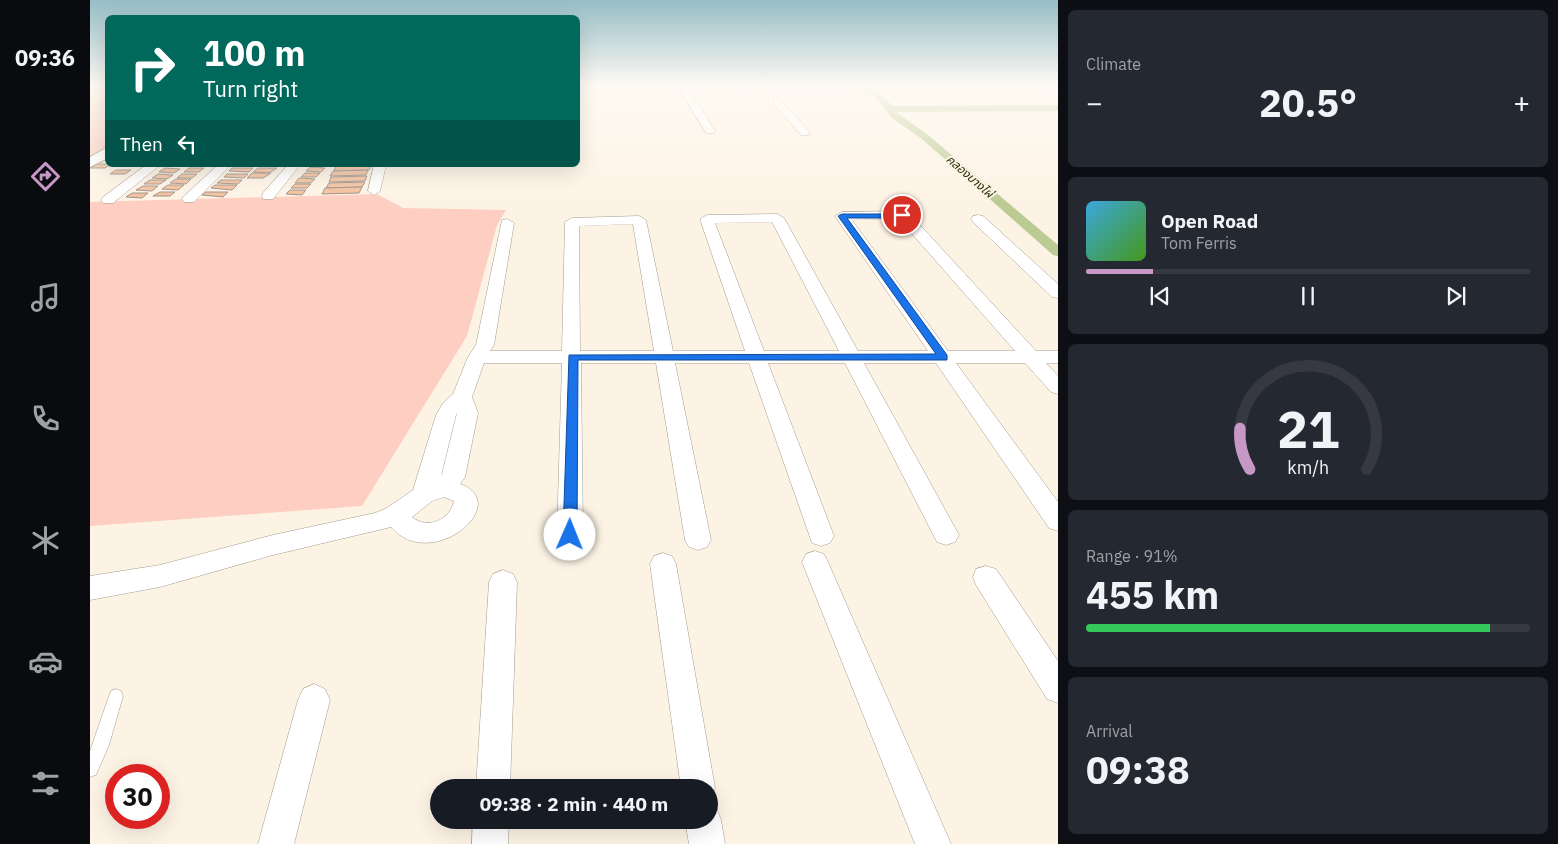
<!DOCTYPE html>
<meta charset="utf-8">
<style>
:root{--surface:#171b24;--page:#242831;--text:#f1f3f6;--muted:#9ea1a6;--line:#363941;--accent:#c798c5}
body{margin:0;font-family:"IBM Plex Sans","Noto Sans Thai",sans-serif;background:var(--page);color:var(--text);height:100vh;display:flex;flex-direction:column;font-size:19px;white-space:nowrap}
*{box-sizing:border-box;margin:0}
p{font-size:16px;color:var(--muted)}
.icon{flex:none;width:28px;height:28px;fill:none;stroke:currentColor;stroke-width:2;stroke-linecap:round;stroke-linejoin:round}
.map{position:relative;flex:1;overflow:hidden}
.sheet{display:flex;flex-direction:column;gap:10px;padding:10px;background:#0d0f14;width:500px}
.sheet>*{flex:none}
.hud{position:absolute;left:15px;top:15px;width:475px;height:152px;border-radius:8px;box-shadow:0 5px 20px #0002;background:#00695c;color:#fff;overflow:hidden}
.speed{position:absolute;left:15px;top:764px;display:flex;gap:10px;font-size:25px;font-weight:700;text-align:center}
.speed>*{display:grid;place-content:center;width:65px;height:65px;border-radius:50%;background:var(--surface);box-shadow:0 5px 20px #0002;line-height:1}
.speed .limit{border:8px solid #d22;background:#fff;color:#111}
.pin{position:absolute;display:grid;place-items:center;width:42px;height:42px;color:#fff;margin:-21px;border:2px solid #fff;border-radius:50%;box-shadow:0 1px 5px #0007}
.me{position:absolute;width:55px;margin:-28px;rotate:1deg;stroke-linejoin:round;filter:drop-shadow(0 0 4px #0008)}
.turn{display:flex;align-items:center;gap:18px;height:105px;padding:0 15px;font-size:22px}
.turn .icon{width:65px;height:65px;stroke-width:2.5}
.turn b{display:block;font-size:35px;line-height:42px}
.then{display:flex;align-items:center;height:48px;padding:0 15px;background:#0003;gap:10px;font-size:19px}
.big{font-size:38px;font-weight:800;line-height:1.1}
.sheet .widget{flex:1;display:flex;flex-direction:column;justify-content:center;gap:8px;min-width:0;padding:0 18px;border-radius:8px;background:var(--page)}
.sheet .dial{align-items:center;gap:0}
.dial svg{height:130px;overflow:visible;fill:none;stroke:var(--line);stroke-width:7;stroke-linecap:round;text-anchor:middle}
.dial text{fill:var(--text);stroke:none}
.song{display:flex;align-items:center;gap:15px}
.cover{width:60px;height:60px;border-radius:8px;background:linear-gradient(135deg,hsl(200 70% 55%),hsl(100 70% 35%))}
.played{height:5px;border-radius:2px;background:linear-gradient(90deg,var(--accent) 15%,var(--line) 15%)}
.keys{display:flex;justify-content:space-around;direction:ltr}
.heat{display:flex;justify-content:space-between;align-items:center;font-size:28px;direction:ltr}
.charge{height:8px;border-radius:4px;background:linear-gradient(90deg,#34c759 91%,var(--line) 0)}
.trip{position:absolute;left:340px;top:779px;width:288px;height:50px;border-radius:25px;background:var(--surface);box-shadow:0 5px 20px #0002;font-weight:800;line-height:50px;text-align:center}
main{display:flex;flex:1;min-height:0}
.menu{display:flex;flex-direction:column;width:90px;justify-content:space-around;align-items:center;background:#090b0e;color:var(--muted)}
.menu .icon{width:35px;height:35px}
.menu .active{color:var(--accent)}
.menu b{font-size:22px;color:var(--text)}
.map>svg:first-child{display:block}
</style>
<main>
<nav class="menu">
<b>09:36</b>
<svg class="icon active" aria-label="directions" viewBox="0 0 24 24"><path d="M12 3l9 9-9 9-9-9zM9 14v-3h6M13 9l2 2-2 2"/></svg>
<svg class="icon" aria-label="music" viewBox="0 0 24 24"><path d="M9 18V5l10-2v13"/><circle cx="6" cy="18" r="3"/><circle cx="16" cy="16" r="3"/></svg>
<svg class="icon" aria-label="phone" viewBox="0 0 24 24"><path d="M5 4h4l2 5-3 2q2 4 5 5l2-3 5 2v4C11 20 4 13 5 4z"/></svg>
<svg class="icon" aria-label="climate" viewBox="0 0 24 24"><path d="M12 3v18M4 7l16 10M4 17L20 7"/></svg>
<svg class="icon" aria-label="car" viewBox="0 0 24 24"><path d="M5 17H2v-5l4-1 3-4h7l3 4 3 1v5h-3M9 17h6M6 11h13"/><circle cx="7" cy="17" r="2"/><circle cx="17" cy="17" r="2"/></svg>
<svg class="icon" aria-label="filters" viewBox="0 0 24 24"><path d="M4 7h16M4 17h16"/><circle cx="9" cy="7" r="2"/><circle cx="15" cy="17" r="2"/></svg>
</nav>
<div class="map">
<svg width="968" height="844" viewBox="0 0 968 844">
<rect width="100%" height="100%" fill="#fdf3e5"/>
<g fill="#fdcec1">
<polygon points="0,85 17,85 17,147 0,159"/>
<polygon points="287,194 313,208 416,210 407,225 377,336 272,506 0,526 0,202"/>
</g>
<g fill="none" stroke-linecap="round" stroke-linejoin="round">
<path fill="#bccb94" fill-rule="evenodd" d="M763,85c18,0 28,8 39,21l166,-1v6l-162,1 32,23 130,110v11l-5,-1 -131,-116 -30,-21 -17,-21z"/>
</g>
<g fill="#f1be9a" stroke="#998c82">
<polygon points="7,164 18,164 20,165 15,168 0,168"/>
<polygon points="246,166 281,166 279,170 244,171"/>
<polygon points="220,167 235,168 231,172 216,171"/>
<polygon points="75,168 90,169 84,173 69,172"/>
<polygon points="99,168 114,168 109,172 94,172"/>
<polygon points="142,168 163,168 159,172 139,171"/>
<polygon points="168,168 187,168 179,173 163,172"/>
<polygon points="26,170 41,170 35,174 20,174"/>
<polygon points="278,170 276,175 240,176 243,171"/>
<polygon points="162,173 181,173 173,178 157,178"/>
<polygon points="215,173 230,173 226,177 211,177"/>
<polygon points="68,174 83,175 77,179 62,178"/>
<polygon points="92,174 107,174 102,178 87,178"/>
<polygon points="137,174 158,174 154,178 134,177"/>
<polygon points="277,176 275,181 239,182 241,177"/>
<polygon points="209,178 225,179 221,183 205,183"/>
<polygon points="86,179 101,179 96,184 80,183"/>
<polygon points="60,180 76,180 70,184 54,184"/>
<polygon points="131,180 152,180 148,184 127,183"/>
<polygon points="275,182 272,187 236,188 239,183"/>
<polygon points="205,184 221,184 217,188 201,188"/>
<polygon points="78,185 94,185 88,190 72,189"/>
<polygon points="125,185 147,185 142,190 121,188"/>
<polygon points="53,186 68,186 62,191 46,190"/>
<polygon points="272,187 269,193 232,194 235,188"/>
<polygon points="200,190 216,190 212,195 196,194"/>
<polygon points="70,192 85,192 80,196 63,196"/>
<polygon points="116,192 138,192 133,197 112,195"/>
<polygon points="42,193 58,193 52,198 36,197"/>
</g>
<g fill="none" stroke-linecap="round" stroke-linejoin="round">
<defs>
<polygon id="service" points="26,689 31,691 33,696 19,745 6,775 0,777 0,751 19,696 21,691"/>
<g id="minor">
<polygon points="587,85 596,85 625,131 624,133 616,133"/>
<polygon points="601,85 751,86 755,89 751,92 605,88"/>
<polygon points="945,85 956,85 968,91 968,98"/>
<polygon points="684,100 690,100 719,131 719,135 711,135 684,104"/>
<polygon points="56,165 70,165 23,203 13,203 11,200 13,197"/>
<polygon points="128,165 141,165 104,202 94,202 92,199 94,196"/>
<polygon points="198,165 210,165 183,199 173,199 172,196 173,193"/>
<polygon points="284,165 296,165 290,191 284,195 278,191"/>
<path d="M813,211l5,1 128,139h22v12h-12l12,13v18l-7,-2 -26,-29h-69l102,139v29l-9,-3 -113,-165h-72l95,172 -4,7 -9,3 -9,-3 -92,-179h-77l66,173 -4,7 -9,3 -9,-3 -63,-180h-74l36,177 -4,7 -9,3 -9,-3 -4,-7 -29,-177h-75l2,172 -4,7 -9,3 -9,-3 -4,-7 5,-172h-78l-12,34 6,16 -13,64 -5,7c54,19 -28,90 -69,43l-118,28 -113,32 -70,13v-24l70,-11 113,-30 102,-22 12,-5 26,-18 23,-75 7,-12 10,-9 15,-37 8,-12 26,-125 5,-1 7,4 -20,122 -4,6h72l3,-129 7,-4 67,-2 7,4 27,131h72l-45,-132 7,-4 70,-1 7,4 74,133h70l-93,-135 7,-4zM809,219l116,132h-67l-96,-131zM682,222l67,129h-75l-49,-128zM543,224l21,127h-74l-1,-125zM367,413l-15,61 -1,2 15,-61zM354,497l10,4c-4,19 -26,29 -42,16l20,-16z"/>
<polygon points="888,215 893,216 968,284 968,298 962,297 883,222 881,219 883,216"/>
<polygon points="725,551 734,554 738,562 861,844 825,844 712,562 716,554"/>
<polygon points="573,553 582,556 586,564 625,788 619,801 619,788 591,788 560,564 564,556"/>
<polygon points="896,566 906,569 968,661 968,703 957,699 886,585 883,577 886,569"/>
<polygon points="413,570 423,574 427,582 420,788 386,788 399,582 403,574"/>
<polygon points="224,684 235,689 240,700 204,844 168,844 208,700 213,689"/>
<polygon points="619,804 626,807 631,820 635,844 599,844 595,820 619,820"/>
<polygon points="383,820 419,820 418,844 382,844"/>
</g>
<polygon id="tertiary" points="18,147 18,158 0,167 0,157"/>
</defs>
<use href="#service" stroke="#a49b8e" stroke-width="1"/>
<use href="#minor" stroke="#a49b8e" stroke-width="1"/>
<use href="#tertiary" stroke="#a49b8e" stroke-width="2"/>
<use href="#service" fill="#fff" fill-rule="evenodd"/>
<use href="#minor" fill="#fff" fill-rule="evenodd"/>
<use href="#tertiary" fill="#fff" fill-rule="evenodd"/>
</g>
<linearGradient id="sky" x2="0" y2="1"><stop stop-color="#96bdc6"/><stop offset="0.42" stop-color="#fefaf3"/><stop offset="1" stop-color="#fefaf3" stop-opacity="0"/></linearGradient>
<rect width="968" height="203" fill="url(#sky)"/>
<polygon fill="#1a73e8" stroke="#114b97" points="815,214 816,215 812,218 757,218 857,355 857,360 488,360 487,535 485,538 475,538 473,535 479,355 846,354 748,216 752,214"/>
<g text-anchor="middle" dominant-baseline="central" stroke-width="4" stroke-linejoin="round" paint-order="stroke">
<g font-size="12" font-style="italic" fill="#283107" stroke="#fdf3e5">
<text transform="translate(880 176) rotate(41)">คลองบางไผ่</text>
</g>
</g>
</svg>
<div class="speed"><div class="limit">30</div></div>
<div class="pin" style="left:812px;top:215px;background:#d93025"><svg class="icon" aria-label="arrive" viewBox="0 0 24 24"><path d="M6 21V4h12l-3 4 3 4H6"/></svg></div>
<svg class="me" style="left:480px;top:535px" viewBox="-20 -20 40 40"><circle r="19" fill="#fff"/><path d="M0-13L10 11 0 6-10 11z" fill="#1a73e8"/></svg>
<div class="trip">09:38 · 2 min · 440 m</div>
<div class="hud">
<div class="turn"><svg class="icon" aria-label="right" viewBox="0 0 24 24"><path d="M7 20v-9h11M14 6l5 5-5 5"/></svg><div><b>100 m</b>Turn right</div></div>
<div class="then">Then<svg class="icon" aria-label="left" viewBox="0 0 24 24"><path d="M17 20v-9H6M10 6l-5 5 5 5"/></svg></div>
</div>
</div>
<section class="sheet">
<div class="widget"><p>Climate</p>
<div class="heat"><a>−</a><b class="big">20.5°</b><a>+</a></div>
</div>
<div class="widget">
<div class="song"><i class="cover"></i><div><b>Open Road</b><p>Tom Ferris</p></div></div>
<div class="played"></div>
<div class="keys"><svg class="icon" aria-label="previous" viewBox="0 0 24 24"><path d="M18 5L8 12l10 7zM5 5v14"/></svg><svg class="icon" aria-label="pause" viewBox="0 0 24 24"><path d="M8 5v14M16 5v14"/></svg><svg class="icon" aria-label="next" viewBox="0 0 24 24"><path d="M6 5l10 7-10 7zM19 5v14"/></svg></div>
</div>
<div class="widget dial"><svg viewBox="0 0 100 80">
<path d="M14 69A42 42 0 1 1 86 69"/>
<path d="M14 69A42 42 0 0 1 8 44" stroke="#c798c5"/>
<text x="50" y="56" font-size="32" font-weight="700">21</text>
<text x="50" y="72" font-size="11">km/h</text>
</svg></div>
<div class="widget"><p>Range · 91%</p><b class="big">455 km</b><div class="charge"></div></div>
<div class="widget"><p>Arrival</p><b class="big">09:38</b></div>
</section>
</main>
